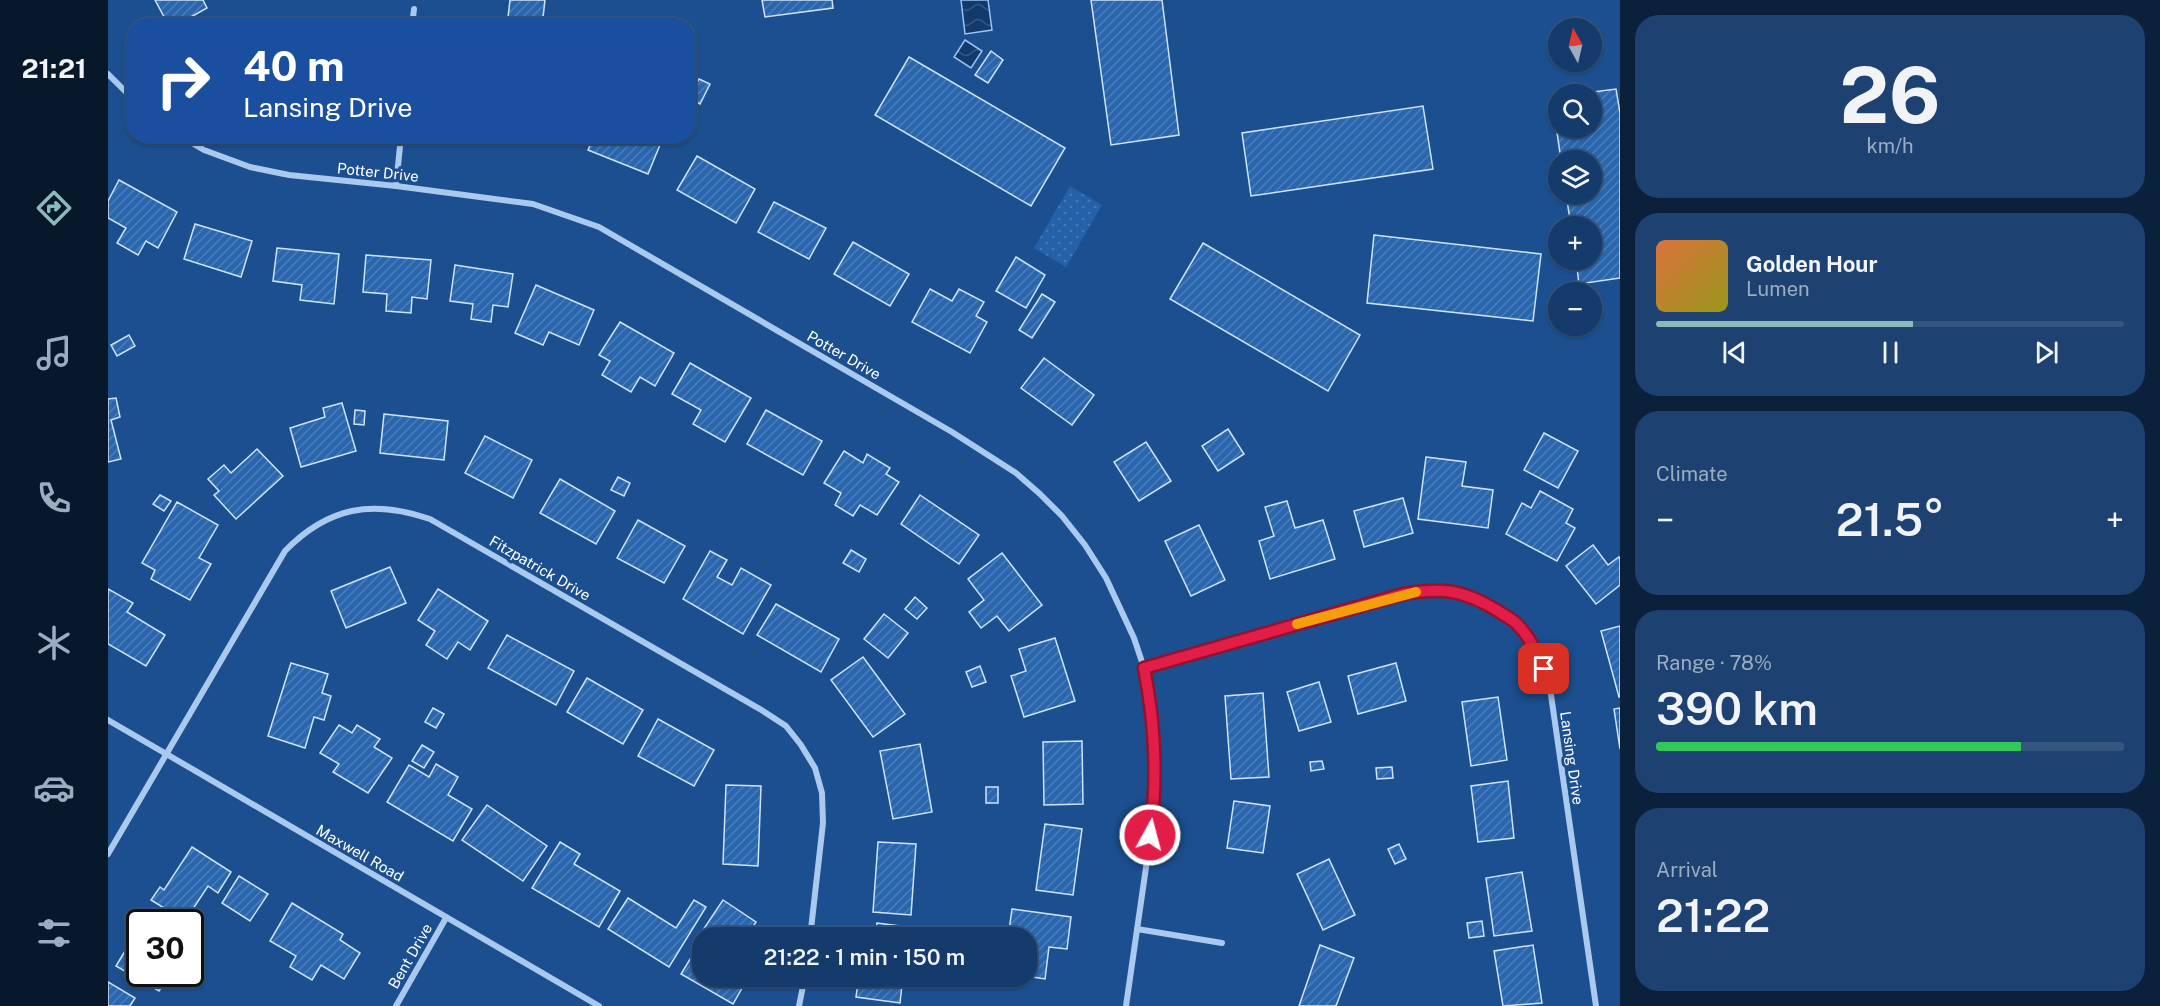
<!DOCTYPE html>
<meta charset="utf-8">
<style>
:root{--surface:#143b6b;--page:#1d4271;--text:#f1f3f6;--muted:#9dadc1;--line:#33557e;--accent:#8bbbb9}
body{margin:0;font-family:"Public Sans",sans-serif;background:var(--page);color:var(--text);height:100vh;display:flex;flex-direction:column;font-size:22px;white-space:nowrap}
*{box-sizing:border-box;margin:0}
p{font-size:20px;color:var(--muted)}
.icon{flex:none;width:33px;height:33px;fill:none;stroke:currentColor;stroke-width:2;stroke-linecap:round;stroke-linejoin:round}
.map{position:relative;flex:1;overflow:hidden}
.sheet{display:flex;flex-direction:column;gap:15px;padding:15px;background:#0b203b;width:540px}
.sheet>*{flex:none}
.hud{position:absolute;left:18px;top:18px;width:570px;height:126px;border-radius:24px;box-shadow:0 2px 4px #0004,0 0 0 2px var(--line);background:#1a4fa0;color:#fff;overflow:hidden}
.needle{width:39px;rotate:352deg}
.tools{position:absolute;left:1440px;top:18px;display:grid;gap:12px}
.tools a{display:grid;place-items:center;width:54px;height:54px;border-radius:50%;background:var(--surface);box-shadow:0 2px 4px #0004,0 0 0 2px var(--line);font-size:30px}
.speed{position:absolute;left:18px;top:909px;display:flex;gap:12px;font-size:30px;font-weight:700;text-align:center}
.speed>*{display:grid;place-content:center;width:78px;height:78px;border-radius:50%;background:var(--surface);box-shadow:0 2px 4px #0004,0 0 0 2px var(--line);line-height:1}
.speed .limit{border:3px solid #111;border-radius:9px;background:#fff;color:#111}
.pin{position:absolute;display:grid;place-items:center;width:51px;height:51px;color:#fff;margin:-26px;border-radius:12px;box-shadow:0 3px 9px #0006}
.me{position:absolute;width:66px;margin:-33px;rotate:7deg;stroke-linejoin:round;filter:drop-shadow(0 0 4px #0008)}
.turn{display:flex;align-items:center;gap:21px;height:126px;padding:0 18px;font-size:27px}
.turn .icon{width:78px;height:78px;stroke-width:2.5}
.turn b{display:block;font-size:42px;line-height:51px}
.big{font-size:45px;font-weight:600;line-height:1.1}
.sheet .card{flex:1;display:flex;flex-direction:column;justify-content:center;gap:9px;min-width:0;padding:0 21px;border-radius:24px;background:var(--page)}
.sheet .dial{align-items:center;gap:0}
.dial b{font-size:78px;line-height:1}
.song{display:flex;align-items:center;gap:18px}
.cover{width:72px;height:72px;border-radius:9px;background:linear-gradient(135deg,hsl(20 70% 55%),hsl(60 70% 35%))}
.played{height:6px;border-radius:3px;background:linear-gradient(90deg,var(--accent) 55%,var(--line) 55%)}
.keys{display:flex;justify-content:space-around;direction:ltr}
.heat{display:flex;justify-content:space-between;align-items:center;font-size:33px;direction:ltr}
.charge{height:9px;border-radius:4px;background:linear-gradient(90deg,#34c759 78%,var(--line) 0)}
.trip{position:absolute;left:584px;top:927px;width:345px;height:60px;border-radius:24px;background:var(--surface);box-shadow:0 2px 4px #0004,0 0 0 2px var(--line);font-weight:600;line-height:60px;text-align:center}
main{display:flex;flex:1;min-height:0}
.dock{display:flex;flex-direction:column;width:108px;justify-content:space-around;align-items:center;background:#08182b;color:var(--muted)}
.dock .icon{width:42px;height:42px}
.dock .selected{color:var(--accent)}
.dock b{font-size:27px;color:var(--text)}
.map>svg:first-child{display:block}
</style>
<main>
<nav class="dock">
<b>21:21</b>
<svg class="icon selected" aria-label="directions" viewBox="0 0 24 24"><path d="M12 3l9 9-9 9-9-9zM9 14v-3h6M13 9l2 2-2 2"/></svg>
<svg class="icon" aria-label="music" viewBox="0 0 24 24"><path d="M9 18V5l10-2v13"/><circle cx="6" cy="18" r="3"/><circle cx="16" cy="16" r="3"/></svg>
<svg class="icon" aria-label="phone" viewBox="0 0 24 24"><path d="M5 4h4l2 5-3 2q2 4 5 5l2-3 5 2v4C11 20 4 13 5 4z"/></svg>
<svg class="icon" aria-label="climate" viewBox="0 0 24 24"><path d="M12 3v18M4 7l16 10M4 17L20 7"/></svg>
<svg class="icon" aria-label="car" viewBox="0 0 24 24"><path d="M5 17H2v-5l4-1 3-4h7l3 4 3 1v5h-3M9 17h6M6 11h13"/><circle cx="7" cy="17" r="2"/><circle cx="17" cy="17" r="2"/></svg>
<svg class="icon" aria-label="filters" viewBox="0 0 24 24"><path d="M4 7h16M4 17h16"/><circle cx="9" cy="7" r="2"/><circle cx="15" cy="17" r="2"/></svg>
</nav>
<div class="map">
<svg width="1512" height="1006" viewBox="0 0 1512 1006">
<defs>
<pattern id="park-dots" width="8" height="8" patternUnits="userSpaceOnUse" patternTransform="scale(1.5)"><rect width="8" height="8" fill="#2461a8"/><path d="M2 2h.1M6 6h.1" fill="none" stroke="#4579b5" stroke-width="1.8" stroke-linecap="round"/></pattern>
<pattern id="water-waves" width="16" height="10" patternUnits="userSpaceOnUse" patternTransform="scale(1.5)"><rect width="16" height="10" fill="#123a6d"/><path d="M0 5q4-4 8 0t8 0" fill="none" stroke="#365883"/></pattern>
<pattern id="building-hatch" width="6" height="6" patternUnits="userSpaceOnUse" patternTransform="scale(1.5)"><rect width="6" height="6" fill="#2a66ad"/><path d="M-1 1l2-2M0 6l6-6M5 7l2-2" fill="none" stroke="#4a7db9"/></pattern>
</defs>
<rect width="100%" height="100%" fill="#1b4f8f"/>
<polygon fill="url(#park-dots)" points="962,186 994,205 958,267 926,248"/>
<g fill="url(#water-waves)" stroke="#9cc4f0" stroke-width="1.5">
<polygon points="853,0 880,0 884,30 857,34"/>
<polygon points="857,40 874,51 863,68 846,57"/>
</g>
<g fill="url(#building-hatch)" stroke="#cfe3fa" stroke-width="1.5">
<polygon points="47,0 95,0 99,8 67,26 61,26"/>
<polygon points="402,0 437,0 434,26 399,26"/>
<polygon points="654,0 724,0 725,8 657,17"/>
<polygon points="983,0 1054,0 1071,135 1003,145"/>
<polygon points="883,51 895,60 880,83 867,75"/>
<polygon points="801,57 957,148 923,206 767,115"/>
<polygon points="591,79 602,84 592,104 581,98"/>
<polygon points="1508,89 1512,113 1512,278 1471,284 1468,260 1484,260 1484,226 1463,226 1458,194 1484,194 1484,160 1453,160 1444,98 1450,97 1450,128 1484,128 1484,94 1469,94"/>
<polygon points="1315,106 1325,169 1143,196 1134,133"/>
<polygon points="486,136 548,136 554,140 540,174 480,150"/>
<polygon points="589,156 647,189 628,223 569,190"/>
<polygon points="11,180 69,212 50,248 38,241 30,255 9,243 18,228 0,218 0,201"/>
<polygon points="666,202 718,228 701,259 650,232"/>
<polygon points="87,224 144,241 133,277 76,259"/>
<polygon points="1266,235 1433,254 1425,321 1259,303"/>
<polygon points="745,242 801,274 782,306 726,274"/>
<polygon points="1095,243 1252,335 1220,391 1062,299"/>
<polygon points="169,248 231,254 226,304 192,300 194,285 165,281"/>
<polygon points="258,255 323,260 319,299 304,297 303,313 278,311 279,294 255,292"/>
<polygon points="908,257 937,275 918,308 888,291"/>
<polygon points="347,265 405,274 400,307 385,305 383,322 363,319 365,304 342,301"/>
<polygon points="428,285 486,310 471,345 441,332 435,345 407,333"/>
<polygon points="822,289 844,301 851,289 876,302 868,316 879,322 862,353 804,322"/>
<polygon points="934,294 947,302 924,338 911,330"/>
<polygon points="512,322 566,353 547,386 532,377 523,392 494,375 502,361 491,355"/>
<polygon points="21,335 27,346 9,356 3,345"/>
<polygon points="936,358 986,395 964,425 913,388"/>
<polygon points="582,363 643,398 617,442 585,424 593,410 564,394"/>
<polygon points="8,398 12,417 3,420 13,459 0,462 0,399"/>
<polygon points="234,403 248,451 193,467 182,428 217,417 215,408"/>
<polygon points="247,410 257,411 256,425 246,424"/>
<polygon points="658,410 714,441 695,475 639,444"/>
<polygon points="276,414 340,421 336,460 272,453"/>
<polygon points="1120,429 1136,454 1110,471 1094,446"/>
<polygon points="1436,433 1470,451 1450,488 1416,470"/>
<polygon points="377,436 424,460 405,498 357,473"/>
<polygon points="1038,442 1063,481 1031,501 1006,462"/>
<polygon points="149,449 175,476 128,519 106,495 111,491 100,479 116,465 123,473"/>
<polygon points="736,451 755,463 759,454 782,468 778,474 791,482 769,515 752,505 745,516 727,505 733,493 716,483"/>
<polygon points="1318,457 1358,462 1354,486 1385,490 1380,528 1310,519"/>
<polygon points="510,477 522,483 516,496 503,490"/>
<polygon points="452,479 507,511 488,544 432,513"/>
<polygon points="1432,491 1465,509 1458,523 1467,528 1449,561 1398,534 1414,503 1423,508"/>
<polygon points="52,495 63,501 56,511 45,504"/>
<polygon points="812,495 871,535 851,564 793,524"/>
<polygon points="1295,498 1305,533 1256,547 1246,511"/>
<polygon points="1179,501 1187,528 1215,520 1227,559 1162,579 1151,541 1166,536 1157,507"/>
<polygon points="69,502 110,525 91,558 103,564 82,600 43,579 47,570 34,563"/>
<polygon points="530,520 577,546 556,583 509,558"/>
<polygon points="1091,525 1117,580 1083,596 1057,541"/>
<polygon points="1485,545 1500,565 1511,557 1512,559 1512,585 1488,604 1458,566"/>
<polygon points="743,550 758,559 751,572 735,563"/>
<polygon points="602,551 619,560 609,577 624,585 633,568 663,585 635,634 575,599"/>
<polygon points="894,553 934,605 901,631 889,616 873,628 861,612 876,600 860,579"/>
<polygon points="282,567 298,603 238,628 223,591"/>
<polygon points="0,589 25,603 19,612 57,635 38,666 0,644"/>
<polygon points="330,589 380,621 362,650 350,642 339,659 318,645 327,631 310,620"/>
<polygon points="807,597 819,608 809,619 797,609"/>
<polygon points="668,604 731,639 713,672 649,635"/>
<polygon points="776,614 800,633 780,658 756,639"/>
<polygon points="1512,626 1512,697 1511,697 1493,631"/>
<polygon points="399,635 466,671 448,705 380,668"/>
<polygon points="947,638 967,701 916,717 903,676 918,671 911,649"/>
<polygon points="755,657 797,714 765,737 723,680"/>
<polygon points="183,663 220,674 214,693 223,696 216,720 206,717 197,748 160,736"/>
<polygon points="1288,663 1298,701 1250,714 1240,676"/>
<polygon points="872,666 878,682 864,687 858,672"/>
<polygon points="479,678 535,710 515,744 459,712"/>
<polygon points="1211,682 1223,722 1191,731 1179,692"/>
<polygon points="1155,693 1161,777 1123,779 1117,696"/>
<polygon points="1390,697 1399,760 1363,766 1354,702"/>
<polygon points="325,708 336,714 328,728 317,722"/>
<polygon points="1512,708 1512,749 1506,709"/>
<polygon points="550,719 606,750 586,786 530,756"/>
<polygon points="231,725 244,733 249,725 272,739 266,747 284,758 260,793 225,772 231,764 212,753"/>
<polygon points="974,741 975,804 936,805 935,742"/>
<polygon points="812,744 824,812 785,819 772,751"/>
<polygon points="314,745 326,752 316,768 304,761"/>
<polygon points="1214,761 1216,769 1203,771 1202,762"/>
<polygon points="328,764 350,777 340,795 364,809 345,841 279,802 301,765 321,777"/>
<polygon points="1284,767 1285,778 1269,779 1268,768"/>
<polygon points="1400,781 1406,838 1370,842 1363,786"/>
<polygon points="618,785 653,786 650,866 615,864"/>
<rect x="878" y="787" width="12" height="16"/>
<polygon points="1126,801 1162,806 1155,853 1119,848"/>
<polygon points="379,805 439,846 415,881 354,840"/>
<polygon points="937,824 974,829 965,895 928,890"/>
<polygon points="452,842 472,854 466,864 512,891 491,927 424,888"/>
<polygon points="770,842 808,844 803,915 765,912"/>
<polygon points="1291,844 1298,859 1287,864 1280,849"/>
<polygon points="84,847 123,872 110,893 100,886 77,921 43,900 52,887 56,890"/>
<polygon points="1221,859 1247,915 1215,930 1189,874"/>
<polygon points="1414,872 1424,931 1386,936 1378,878"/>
<polygon points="131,876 160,894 142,921 114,903"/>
<polygon points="520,898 568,928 586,900 598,907 561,967 500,929"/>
<polygon points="615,900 648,922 638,938 606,938 595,930"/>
<polygon points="184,903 235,934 232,940 252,953 236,979 213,965 204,980 182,967 188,956 162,941"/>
<polygon points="904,909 963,917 959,949 941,947 937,979 918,976 918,938 900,938"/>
<polygon points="1374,921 1376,936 1361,938 1359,923"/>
<polygon points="769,923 815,929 814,938 767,938"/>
<polygon points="32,926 32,974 62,974 51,991 8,966"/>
<polygon points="593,941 594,976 641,976 625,1004 573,974"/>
<polygon points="1212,945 1246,958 1228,1006 1191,1006"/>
<polygon points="1425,945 1434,1003 1395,1006 1386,951"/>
<polygon points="751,976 795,976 792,1003 748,997"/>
<polygon points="0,982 27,998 22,1006 0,1006"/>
</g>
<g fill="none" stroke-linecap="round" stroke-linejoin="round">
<g stroke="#a9c9ee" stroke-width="6">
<polyline points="304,26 306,9"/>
<polyline points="0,74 26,100"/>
<polyline points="72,136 96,150 142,167 181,175 288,186 425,204 491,227 844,432 908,473 932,494 954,516 977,545 998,578 1026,638 1036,668 1043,701 1046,737 1046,812 1018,1006"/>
<polyline points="288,186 293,136"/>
<path d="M1036,668l259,-74c8,-1 16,-4 23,-4 38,-4 91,24 109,57 8,16 12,32 16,48l45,311"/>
<polyline points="0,720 491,1006"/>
<path d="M0,854l177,-303c43,-44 87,-52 145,-32l333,192 23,15 15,19 14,23 7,25 1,30 -13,115"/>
<polyline points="1029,929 1114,943"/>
<polyline points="288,1006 338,918"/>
<polyline points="691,1006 697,976"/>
</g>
</g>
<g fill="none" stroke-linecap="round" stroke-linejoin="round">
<defs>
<path id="route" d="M1042,835c8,-56 5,-112 -6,-167l259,-74c40,-7 61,-4 95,17 6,4 14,8 19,13 13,13 20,29 27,45"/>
</defs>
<use href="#route" stroke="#92132f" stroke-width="15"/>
<use href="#route" stroke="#e11d48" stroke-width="10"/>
<polyline stroke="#f59e0b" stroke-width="10" points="1189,624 1308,592"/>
</g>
<g text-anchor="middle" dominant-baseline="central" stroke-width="6" stroke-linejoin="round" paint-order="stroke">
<g font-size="15" fill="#fff" stroke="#1b4f8f">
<text transform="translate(270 172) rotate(6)">Potter Drive</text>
<text transform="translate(736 355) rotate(30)">Potter Drive</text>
<text transform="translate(432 568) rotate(30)">Fitzpatrick Drive</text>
<text transform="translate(1464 758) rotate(82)">Lansing Drive</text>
<text transform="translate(252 853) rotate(30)">Maxwell Road</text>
<text transform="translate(302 956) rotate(-60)">Bent Drive</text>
</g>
</g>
</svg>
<div class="tools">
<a><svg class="needle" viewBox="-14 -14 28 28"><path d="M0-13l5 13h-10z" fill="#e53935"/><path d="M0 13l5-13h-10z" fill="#9dadc1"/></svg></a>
<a><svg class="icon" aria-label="search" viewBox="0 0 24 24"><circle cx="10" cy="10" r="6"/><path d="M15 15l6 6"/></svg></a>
<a><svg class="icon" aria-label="layers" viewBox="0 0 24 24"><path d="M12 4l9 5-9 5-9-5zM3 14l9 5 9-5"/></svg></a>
<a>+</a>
<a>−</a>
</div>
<div class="speed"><div class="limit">30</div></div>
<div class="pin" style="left:1436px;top:669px;background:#d93025"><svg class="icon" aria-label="arrive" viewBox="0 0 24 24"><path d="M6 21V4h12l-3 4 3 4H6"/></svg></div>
<svg class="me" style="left:1042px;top:835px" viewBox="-20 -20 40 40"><circle r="17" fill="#e11d48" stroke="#fff" stroke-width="3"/><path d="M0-11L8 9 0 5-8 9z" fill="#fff"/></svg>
<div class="trip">21:22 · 1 min · 150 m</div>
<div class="hud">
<div class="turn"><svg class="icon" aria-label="right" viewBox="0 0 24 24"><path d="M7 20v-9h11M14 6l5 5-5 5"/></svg><div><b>40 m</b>Lansing Drive</div></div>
</div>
</div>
<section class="sheet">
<div class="card dial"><b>26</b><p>km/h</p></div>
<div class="card">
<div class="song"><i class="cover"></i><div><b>Golden Hour</b><p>Lumen</p></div></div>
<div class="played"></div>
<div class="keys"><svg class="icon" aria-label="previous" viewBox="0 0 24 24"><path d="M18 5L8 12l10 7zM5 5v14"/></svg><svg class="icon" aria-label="pause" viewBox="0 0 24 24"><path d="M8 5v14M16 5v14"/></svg><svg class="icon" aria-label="next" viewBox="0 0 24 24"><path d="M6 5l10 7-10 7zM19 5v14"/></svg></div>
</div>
<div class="card"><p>Climate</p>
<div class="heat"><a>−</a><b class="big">21.5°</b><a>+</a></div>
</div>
<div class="card"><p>Range · 78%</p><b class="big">390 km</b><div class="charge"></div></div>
<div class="card"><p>Arrival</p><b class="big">21:22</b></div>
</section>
</main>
